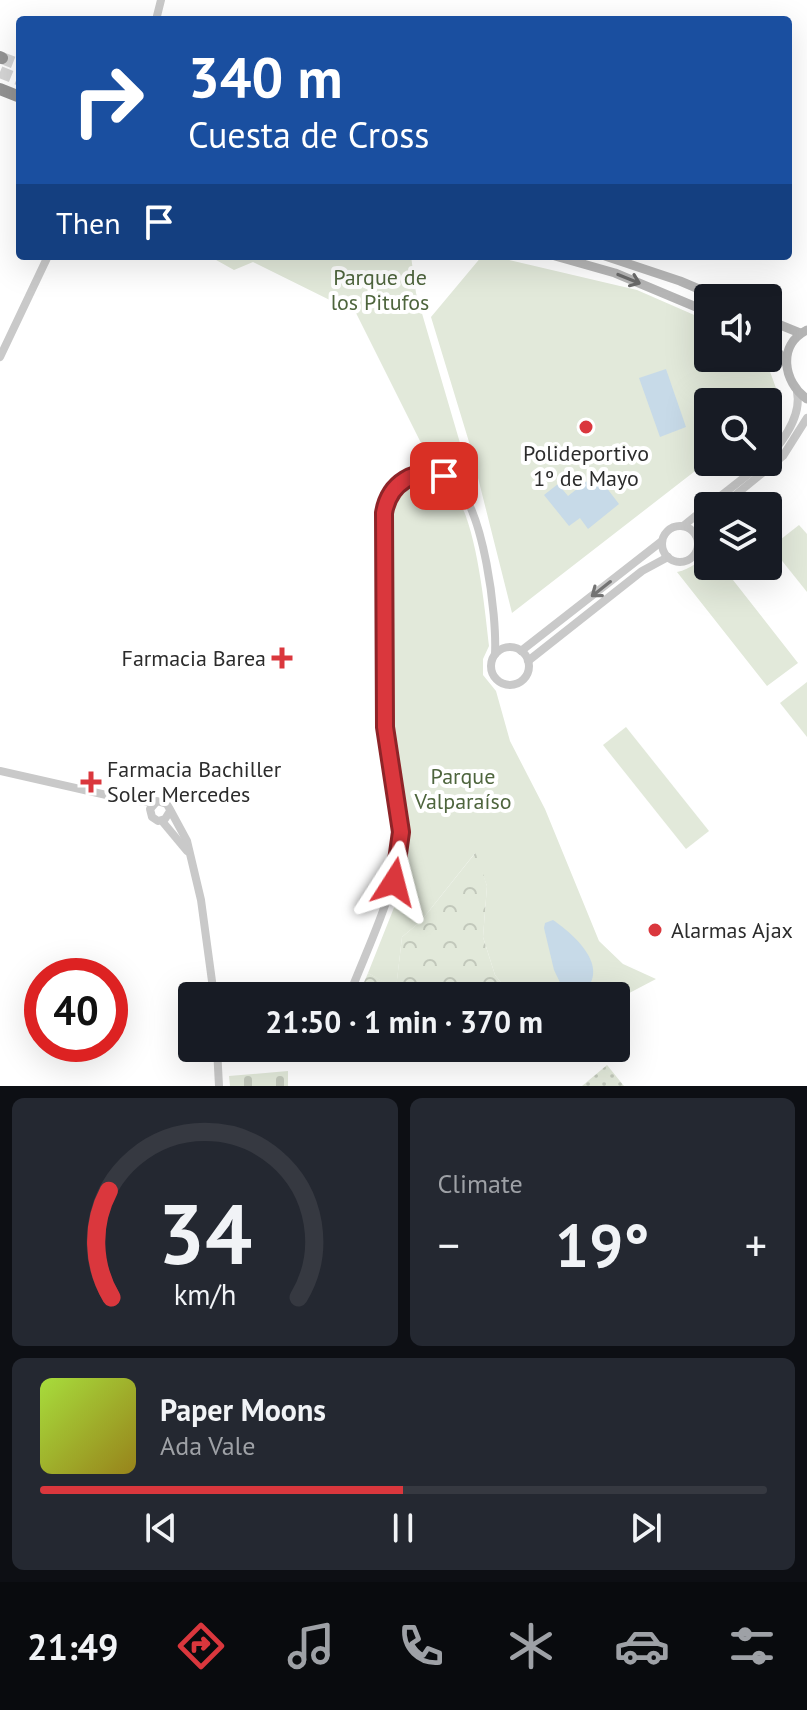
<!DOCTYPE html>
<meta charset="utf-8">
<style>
:root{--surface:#171b24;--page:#242831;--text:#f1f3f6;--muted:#9ea1a6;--line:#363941;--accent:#da373d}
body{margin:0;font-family:"PT Sans",sans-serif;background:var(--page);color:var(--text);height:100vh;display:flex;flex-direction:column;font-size:30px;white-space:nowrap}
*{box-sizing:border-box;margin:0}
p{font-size:26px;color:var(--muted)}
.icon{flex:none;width:44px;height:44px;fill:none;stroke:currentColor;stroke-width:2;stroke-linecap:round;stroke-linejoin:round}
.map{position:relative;height:1086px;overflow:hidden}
.drawer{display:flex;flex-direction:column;gap:12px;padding:12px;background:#0d0f14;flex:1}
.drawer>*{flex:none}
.guide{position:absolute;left:16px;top:16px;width:776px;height:244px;border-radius:8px;box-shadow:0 8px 32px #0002;background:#1a4fa0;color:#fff;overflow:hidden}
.controls{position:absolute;left:694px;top:284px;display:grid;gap:16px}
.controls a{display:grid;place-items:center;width:88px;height:88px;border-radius:8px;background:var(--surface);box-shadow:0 8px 32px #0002;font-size:40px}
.speed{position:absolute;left:24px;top:958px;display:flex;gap:16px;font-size:40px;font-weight:700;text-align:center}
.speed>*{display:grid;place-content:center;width:104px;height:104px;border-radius:50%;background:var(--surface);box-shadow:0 8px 32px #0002;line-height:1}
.speed .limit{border:12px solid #d22;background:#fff;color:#111}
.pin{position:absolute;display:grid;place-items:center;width:68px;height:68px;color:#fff;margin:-34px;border-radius:16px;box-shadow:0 4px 12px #0006}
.me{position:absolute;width:88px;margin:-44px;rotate:9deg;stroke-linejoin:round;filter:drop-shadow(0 0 6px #0008)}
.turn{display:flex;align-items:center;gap:28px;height:168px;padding:0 40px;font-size:36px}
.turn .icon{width:104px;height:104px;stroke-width:2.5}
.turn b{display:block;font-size:56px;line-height:68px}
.then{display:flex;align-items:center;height:76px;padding:0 40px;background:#0003;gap:16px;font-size:30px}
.big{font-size:60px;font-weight:700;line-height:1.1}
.drawer .card{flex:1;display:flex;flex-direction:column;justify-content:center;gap:12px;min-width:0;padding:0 28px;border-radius:12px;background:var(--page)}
.drawer .dial{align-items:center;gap:0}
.dial svg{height:208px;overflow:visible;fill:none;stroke:var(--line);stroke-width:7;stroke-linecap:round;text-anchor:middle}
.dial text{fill:var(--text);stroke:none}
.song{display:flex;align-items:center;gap:24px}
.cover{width:96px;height:96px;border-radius:12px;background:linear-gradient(135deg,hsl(80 70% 55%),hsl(50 70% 35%))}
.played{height:8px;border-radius:4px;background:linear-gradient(90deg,var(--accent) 50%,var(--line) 50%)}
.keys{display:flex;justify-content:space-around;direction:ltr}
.heat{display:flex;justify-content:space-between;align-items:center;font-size:44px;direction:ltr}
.drawer .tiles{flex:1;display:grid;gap:12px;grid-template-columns:1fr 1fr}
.card:last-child{grid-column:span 2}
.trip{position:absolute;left:178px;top:982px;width:452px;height:80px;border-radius:8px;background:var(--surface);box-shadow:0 8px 32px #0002;font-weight:700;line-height:80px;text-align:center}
.dock{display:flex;height:128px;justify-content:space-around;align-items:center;background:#090b0e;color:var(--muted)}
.dock .icon{width:56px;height:56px}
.dock .current{color:var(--accent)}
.dock b{font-size:36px;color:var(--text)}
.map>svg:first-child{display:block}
</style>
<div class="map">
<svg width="807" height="1086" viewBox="0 0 807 1086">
<defs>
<pattern id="forest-crowns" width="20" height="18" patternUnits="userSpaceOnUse" patternTransform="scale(2)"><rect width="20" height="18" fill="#e2e9da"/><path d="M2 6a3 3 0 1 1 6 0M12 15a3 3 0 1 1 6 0" fill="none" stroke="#c2c8bb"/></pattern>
<pattern id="cemetery-stones" width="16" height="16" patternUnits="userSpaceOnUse" patternTransform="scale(2)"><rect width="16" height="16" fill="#e2e9da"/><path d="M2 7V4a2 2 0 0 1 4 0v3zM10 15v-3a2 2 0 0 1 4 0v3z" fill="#c2c8bb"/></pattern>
<pattern id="garden-dots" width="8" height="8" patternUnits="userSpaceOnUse" patternTransform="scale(2)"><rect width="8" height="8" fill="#e2e9da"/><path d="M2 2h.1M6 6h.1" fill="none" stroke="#c2c8bb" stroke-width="1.8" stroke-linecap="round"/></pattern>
</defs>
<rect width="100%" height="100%" fill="#fff"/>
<g fill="#e2e9da">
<polygon points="209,256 411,256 416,293 460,443 425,451 356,313 253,262 234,270"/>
<polygon points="482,256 492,256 637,290 708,321 708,358 765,358 780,399 768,411 768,402 708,402 708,461 512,613 469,442 431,317"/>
<path d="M415,479c13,2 26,2 36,11 25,23 34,121 38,156l-6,13v16l13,16 14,50 35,68 54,132 24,23 33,15 -40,21v-4h-104l-17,-21 -12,-38 4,-51 -12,-33 -54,68 -19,16 -6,52 -28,-16 31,-78 9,-52 -19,-115 1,-215 8,-21z"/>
<polygon points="799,525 807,534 807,592 771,547"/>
<path d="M708,549v17h14l76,97 -31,23 -90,-114c14,-3 24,-11 31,-23z"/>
<polygon points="807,682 807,737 780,703"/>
<polygon points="626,727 709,831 686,849 603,745"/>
</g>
<g fill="url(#forest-crowns)">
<polygon points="476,852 487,886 483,937 495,975 512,996 358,996 368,973 396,988 402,937 421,921"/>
<polygon points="392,1048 517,1048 475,1055 418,1048 397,1061"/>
</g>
<polygon fill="url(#cemetery-stones)" points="288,1071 288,1086 230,1086 229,1076"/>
<polygon fill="url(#garden-dots)" points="607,1065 624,1086 582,1086"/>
<g fill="#c7dae8">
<polygon points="666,369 686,427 660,437 639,378"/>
<polygon points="596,474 619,504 588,529 580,518 569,526 544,495 558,484 568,496"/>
<path d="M553,920c23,16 61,50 26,76l-14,-3 -11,-23 -10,-42 1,-5z"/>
</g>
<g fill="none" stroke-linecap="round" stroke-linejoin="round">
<g stroke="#d5d5d5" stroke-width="12" stroke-dasharray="12 6" stroke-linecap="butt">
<polyline points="2,58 20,65"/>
<polyline points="0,72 20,80"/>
</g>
<g stroke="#c9c9c9" stroke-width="8">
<polyline points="156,20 161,0"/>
<polyline points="0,357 48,256"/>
<path d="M768,458c15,-17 34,-42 29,-66"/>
<polyline points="708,506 764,462"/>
<polyline points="722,506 783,456 807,418"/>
<circle cx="680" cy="544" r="18"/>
<polyline points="683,526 708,506"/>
<polyline points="697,537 708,517"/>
<circle cx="510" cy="666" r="19"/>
<polyline points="521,651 662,541"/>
<polyline points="528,661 642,571 668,557"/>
<polyline points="0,771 124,799 154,803"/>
<polyline points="170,811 165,819 158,821 152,817 150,809 157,801 167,804 187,841 201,900 214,996"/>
<polyline points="162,821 187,851"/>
<path d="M349,996c21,-55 48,-105 52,-164l-16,-105 -1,-214c3,-17 12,-32 29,-37 14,-5 29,-4 41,6 30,27 43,133 41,172"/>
<polyline points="217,1048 219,1086"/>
</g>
<g stroke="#b6b6b6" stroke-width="9">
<polyline points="555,256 615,273 708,312"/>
<polyline points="605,256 680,281 720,298"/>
<polyline points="768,320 800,333"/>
<path d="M807,330c-30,15 -24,52 0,69"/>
<polyline points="768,344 775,348 786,363"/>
</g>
<g stroke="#939393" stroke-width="12">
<polyline points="0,57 2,58"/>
<polyline points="0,89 20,97"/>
</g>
</g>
<defs><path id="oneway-shaft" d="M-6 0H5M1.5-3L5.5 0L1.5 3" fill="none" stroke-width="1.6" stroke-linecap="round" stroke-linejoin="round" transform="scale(2)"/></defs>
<use stroke="#6a6a6a" href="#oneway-shaft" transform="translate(629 279) rotate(22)"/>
<use stroke="#737373" href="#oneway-shaft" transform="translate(601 589) rotate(142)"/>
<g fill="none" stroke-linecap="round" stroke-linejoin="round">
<defs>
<path id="route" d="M394,882l7,-50 -16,-105 -1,-214c5,-30 31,-46 60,-37"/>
</defs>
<use href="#route" stroke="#8e2428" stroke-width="20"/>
<use href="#route" stroke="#da373d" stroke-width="14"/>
</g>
<g fill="#da373d" stroke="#fff" stroke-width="3">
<circle cx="586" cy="427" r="8"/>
<path d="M278 646h8v8h8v8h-8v8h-8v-8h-8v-8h8z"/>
<path d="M87 770h8v8h8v8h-8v8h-8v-8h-8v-8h8z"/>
<circle cx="655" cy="930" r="8"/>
</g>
<g text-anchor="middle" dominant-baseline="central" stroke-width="8" stroke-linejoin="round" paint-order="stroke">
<g font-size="22" fill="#4e653d" stroke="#fff">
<text x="380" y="277">Parque de<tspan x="380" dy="25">los Pitufos</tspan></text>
<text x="463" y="776">Parque<tspan x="463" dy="25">Valparaíso</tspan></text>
</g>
<g font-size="22" fill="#2c2c2c" stroke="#fff" text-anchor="start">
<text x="586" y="453" text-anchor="middle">Polideportivo<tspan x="586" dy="25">1º de Mayo</tspan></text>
<text x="266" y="658" text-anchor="end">Farmacia Barea</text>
<text x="107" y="769">Farmacia Bachiller<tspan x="107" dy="25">Soler Mercedes</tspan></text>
<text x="671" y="930">Alarmas Ajax</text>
</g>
</g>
</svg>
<div class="controls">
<a><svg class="icon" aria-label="sound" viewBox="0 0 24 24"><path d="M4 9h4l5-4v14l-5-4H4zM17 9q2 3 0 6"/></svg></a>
<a><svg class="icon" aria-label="search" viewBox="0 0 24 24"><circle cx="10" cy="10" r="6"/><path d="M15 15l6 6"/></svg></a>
<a><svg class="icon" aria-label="layers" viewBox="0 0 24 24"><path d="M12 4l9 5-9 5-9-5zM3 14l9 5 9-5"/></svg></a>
</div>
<div class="speed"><div class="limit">40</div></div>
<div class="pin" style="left:444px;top:476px;background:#d93025"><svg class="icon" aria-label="arrive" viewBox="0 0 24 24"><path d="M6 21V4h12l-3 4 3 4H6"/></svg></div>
<svg class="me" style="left:394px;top:882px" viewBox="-20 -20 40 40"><path d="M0-17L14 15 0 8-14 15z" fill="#da373d" stroke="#fff" stroke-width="4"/></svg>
<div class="trip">21:50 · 1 min · 370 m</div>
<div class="guide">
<div class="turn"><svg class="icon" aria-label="right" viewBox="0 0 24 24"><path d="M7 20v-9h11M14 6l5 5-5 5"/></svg><div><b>340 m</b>Cuesta de Cross</div></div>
<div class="then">Then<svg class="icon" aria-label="arrive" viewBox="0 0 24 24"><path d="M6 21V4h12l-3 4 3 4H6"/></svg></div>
</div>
</div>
<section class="drawer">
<div class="tiles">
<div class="card dial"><svg viewBox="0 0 100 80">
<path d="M14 69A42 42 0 1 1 86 69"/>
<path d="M14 69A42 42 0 0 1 13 28" stroke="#da373d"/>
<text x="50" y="56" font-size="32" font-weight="700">34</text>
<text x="50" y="72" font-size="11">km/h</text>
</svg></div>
<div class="card"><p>Climate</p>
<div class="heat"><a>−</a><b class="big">19°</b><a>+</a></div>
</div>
<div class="card">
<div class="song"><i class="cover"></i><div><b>Paper Moons</b><p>Ada Vale</p></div></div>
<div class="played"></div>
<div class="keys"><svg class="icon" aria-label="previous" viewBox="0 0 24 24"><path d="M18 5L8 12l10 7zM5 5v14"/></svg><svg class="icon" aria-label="pause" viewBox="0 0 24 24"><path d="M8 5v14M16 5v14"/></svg><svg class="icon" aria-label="next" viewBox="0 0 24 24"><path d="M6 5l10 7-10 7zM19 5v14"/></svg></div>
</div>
</div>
</section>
<nav class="dock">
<b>21:49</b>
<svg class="icon current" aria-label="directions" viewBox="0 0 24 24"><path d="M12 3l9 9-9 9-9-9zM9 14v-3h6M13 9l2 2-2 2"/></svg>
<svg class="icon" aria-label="music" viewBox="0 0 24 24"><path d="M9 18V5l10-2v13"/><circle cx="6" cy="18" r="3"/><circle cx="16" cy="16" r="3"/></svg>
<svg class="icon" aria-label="phone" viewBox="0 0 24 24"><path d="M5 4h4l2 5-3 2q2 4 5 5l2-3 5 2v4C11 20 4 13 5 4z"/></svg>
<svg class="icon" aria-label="climate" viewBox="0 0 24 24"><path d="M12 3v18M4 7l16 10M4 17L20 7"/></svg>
<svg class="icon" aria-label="car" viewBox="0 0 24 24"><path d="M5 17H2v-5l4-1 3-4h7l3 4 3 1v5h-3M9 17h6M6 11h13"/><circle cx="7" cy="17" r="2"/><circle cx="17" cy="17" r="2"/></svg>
<svg class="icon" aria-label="filters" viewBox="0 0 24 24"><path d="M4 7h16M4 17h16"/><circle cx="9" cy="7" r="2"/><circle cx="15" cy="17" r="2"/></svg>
</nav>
